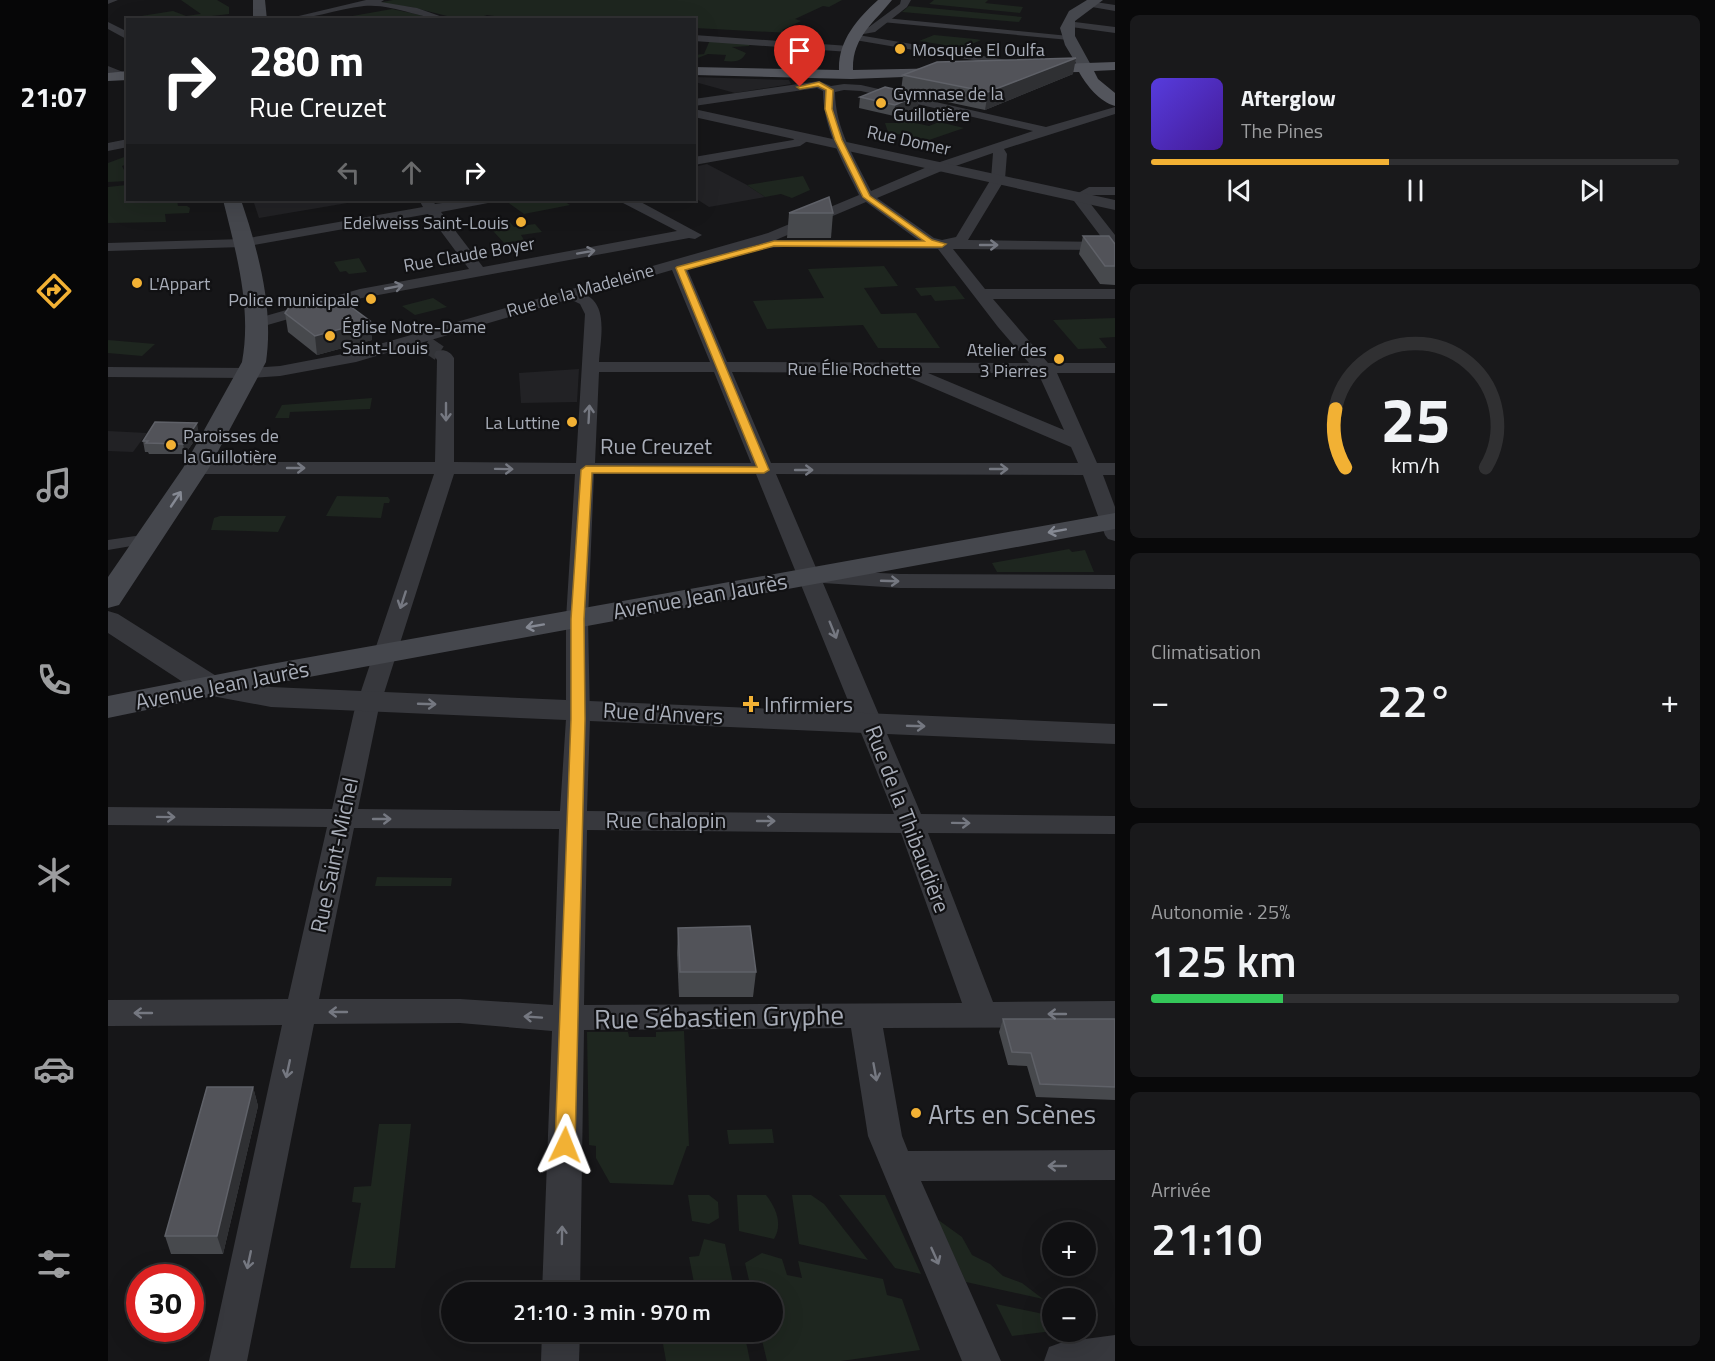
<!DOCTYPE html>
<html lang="fr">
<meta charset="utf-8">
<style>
:root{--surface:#101012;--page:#19191b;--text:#f1f3f6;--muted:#9c9d9f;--line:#303032;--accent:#f2b134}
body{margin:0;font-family:"Titillium Web",sans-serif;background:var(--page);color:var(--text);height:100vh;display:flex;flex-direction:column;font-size:22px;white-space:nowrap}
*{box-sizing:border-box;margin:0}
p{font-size:20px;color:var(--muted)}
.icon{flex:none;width:33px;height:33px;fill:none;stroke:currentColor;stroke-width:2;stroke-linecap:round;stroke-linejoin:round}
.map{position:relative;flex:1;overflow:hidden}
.details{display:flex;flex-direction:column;gap:15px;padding:15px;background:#09090a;width:600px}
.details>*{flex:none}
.banner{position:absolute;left:18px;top:18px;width:570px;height:183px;border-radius:0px;box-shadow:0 6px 24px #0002,0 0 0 2px var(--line);background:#202124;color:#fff;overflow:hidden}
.fabs{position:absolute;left:934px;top:1222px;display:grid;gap:12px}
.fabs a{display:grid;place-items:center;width:54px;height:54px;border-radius:50%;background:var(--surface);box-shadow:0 6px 24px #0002,0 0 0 2px var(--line);font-size:30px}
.speed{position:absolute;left:18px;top:1264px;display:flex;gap:12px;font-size:30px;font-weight:700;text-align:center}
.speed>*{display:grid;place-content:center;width:78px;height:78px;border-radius:50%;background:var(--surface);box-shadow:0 6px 24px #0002,0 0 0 2px var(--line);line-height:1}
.speed .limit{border:9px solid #d22;background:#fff;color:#111}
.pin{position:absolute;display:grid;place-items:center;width:51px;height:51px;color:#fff;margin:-62px -26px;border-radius:50% 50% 50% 0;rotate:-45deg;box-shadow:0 0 6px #0007}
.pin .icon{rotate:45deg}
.me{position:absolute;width:66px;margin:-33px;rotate:2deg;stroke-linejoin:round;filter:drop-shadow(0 0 4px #0008)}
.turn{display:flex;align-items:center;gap:21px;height:126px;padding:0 24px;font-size:27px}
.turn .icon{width:78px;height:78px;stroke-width:2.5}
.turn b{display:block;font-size:42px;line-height:51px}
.lanes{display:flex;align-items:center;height:57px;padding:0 24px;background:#0003;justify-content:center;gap:30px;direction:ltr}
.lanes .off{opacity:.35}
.big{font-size:45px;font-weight:600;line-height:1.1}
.details .tile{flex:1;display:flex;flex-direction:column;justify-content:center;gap:9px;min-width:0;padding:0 21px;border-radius:9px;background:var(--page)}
.details .dial{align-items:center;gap:0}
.dial svg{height:156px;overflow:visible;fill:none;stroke:var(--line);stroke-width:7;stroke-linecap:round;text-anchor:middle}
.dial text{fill:var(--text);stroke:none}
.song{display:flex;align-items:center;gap:18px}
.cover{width:72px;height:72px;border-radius:9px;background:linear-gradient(135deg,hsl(250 70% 55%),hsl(260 70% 35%))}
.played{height:6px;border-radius:3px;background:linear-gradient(90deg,var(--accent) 45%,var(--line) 45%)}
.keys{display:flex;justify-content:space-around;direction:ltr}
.heat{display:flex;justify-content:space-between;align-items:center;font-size:33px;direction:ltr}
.charge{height:9px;border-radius:4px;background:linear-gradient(90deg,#34c759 25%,var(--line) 0)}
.trip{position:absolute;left:333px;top:1282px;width:342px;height:60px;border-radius:30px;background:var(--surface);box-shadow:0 6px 24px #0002,0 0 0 2px var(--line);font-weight:600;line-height:60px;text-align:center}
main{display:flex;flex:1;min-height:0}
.menu{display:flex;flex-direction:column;width:108px;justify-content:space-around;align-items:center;background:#060607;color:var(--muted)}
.menu .icon{width:42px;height:42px}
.menu .active{color:var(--accent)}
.menu b{font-size:27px;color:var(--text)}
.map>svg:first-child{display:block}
</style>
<main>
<nav class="menu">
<b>21:07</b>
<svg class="icon active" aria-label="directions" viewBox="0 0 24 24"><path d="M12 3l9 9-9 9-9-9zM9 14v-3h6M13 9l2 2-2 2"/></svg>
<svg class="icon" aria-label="music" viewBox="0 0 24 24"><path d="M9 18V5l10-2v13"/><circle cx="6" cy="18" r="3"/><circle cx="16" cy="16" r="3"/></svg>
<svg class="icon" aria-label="phone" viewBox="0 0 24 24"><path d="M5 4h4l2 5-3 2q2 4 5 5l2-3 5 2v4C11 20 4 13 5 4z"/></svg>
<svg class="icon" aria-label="climate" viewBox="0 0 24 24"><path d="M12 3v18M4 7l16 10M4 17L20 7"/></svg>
<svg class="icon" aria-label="car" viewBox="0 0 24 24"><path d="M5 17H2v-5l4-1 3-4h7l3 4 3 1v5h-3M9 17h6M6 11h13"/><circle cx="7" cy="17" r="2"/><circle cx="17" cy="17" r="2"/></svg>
<svg class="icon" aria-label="filters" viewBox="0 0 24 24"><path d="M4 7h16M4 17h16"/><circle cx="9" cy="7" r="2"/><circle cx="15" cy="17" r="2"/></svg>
</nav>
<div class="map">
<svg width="1007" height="1361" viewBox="0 0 1007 1361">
<rect width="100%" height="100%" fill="#161618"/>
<g fill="#222225">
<polygon points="586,77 681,80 683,84 627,93 587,82"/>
<polygon points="599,164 639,185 657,197 601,207 587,198 586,167"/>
<polygon points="145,200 257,200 151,218"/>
<polygon points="471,369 469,402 413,403 411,373"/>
<polygon points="0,431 39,433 25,452 0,451"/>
</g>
<g fill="#1e261f">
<polygon points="73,0 109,0 121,7 121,14 104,16 107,18 100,20 28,20 27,17 65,11 78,16 93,14"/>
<polygon points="285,0 734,0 721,7 715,6 687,19 693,21 674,30 684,33 682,33 587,28 586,20 415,20 379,15 367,19 351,19 303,7 269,3"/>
<polygon points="826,0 880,0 877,3 915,7 912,13 821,4"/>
<polygon points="801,6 914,17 911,22 794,12"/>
<polygon points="284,9 317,16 307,20 222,20"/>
<polygon points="826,35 867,39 873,40 855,48 811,41"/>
<path d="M602,40l40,3 -1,3 -17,1 14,6c-5,9 -11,9 -22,8l2,-6 -18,-1 -13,5v-4l9,-1z"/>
<polygon points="794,120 821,126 831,122 856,128 821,140 780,132 777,123 789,123"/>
<polygon points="19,156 19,164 14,166 19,176 19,181 0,182 0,163"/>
<polygon points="695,176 702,190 684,198 673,194 657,197 639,185"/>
<polygon points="19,185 20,200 69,200 70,206 79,206 82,208 81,213 57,214 58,222 0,223 0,187"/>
<polygon points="407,200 454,200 462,205 416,214 398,201"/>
<polygon points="390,220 393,223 401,221 406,227 427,224 434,232 413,235 416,240 396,243 378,223"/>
<polygon points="251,258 259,272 241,274 238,271 232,272 226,262"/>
<polygon points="776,266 790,286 756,288 773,314 808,313 832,348 770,348 755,325 659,329 645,301 716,298 700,269"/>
<polygon points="847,286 857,299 827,301 823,295 813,296 807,288"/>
<polygon points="325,298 339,307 307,315 294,306"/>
<polygon points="1007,318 1007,337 991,338 999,348 970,349 945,320"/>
<polygon points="0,340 47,344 34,356 0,353"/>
<polygon points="264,398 262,409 182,412 181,418 167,418 174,405"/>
<polygon points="229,496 280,497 282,500 281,503 276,503 273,518 218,516"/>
<polygon points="112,516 178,516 170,532 103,530 106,518"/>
<polygon points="961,549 964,552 977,550 986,572 889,572 884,563"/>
<polygon points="269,877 344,878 343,886 267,886"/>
<polygon points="576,1031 581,1146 579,1146 565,1185 502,1183 488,1158 488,1146 481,1145 479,1032 520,1032 521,1037 548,1037 548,1032"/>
<polygon points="271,1124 303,1124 287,1268 242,1268 253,1203 244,1202 246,1187 263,1186"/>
<polygon points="664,1129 666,1143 621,1144 619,1130"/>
<polygon points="580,1195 601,1195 610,1202 611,1218 601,1224 584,1221"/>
<path d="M629,1195h29c10,13 17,29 8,44l-35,-8z"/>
<polygon points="684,1195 703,1195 716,1204 760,1260 691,1244"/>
<polygon points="731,1195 777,1195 813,1274 787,1268"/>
<polygon points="829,1219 854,1237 864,1255 882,1264 895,1276 914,1283 935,1299 858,1282"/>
<polygon points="596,1239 617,1244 627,1293 588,1293 581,1257 591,1256"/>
<polygon points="654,1253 674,1259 679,1275 694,1278 690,1261 775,1279 779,1295 794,1299 812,1350 733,1361 659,1361 652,1332 664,1332 664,1293 644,1293 637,1263"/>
<polygon points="888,1304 945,1316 945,1331 904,1336"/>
<polygon points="553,1332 636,1332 642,1361 558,1361"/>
</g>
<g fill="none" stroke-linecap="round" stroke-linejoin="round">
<polyline stroke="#333438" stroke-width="16" stroke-dasharray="16 8" stroke-linecap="butt" points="318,344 334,355"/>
<g fill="#37383d" fill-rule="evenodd">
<polygon points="777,18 961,36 965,38 961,40 774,22"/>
<polygon points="41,534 47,536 49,539 47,542 0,550 0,540"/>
</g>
<g fill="#37383d" fill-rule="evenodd">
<polygon points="0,0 10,0 0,4"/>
<path d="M258,0h18l-3,2 36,6 34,12c-27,0 -60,-17 -87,-14 -28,3 -54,14 -82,14z"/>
<polygon points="793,0 803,0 799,7 767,32 750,35 899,60 904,63 905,70 900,73 896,72 894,65 741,39 740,37 745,34 745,30 761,27 792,4"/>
<polygon points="981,1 1007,5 1007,11 978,6 978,2"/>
<polygon points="959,21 1007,27 1007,33 956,26 956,22"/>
<polygon points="0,22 20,32 20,40 0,29"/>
<polygon points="586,35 741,46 746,49 741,52 586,41"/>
<polygon points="0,66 20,74 20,81 0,73"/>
<path d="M711,81l12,5 13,-2 17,1 185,42 69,-20v7l-111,35 3,5 -2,25 -37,61 137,2 -34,-45 18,-10h26v8h-23l-6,3 29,37v15l-162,-1 32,40h130v10h-122l55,64h67v10h-58l40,90h18v12h-12l12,32v34l-7,-2 -3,-4 -22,-60 -307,-1 41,96 83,4 215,1v14l-215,-1 -77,-5 98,231 194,2v18l-187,-1 65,169 122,-1v26l-232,1 19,108 6,15 207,-1v30l-194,1 80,180h-39l-94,-225 -17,-108 -267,2 -4,263h-38l10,-262 -92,-8 -146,1 -67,337h-38l73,-336 -174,1v-26l180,-1 39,-172 -219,-2v-18l224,2 22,-97 80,-238h-238l-7,-2 -3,-4 3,-4 7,-2h239l2,-102 -3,-5 2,-4c8,-2 14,0 18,7v104l122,1 9,-149 -5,-10 -10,-5 -214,63 -76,14 -32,2 -140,-1v-10l140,1 32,-2 68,-13 420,-120 91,-38c-16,-33 -36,-66 -36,-104l-6,-3 -123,18v-7zM736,90l17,1 172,40 -99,33 -63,27c-16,-32 -36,-63 -36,-99zM885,153l-2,26 -35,58 -14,3 -8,-2 -57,-40 67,-28zM758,202l52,38h-142l2,-1zM652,244l2,4 22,-1 154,2 60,78 31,36 -302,-1 -41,-96zM564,270l38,92h-111c1,-21 10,-56 -13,-67zM491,372h115l37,91h-156zM624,372l171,1 2,3 166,71 7,16h-307zM820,373h110l26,57zM346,474h121l-9,145v100l-6,92 -202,-2 20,-97zM486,474h162l138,340 -307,-3 3,-92 -2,-100zM246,828l205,1 -6,176 -93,-6h-141zM479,830l314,3 61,170 -378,2z"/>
<polygon points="694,133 698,134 701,140 692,146 586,165 586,157 685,140"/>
<polygon points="20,139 20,147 0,151 0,143"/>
<polygon points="311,200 324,200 327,204 355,200 381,200 380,203 333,212 375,267 569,231 515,203 514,200 529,200 594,235 587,239 581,238 254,298 149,328 141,323 143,320 252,289 361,269 320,214 135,247 0,251 0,243 135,239 315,207"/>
<polygon points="434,1332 472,1332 471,1361 433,1361"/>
<polygon points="1007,1335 1007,1361 936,1361 941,1347 955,1342"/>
</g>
<g fill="#37383d" fill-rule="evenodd">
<polygon points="586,109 1007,200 1007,210 586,117"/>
<polygon points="0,611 10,614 113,679 163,687 1007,724 1007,744 163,707 93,694 0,633"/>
</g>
<g fill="#45474d" fill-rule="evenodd">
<polygon points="145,0 157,0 159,20 145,20"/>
<polygon points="979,0 995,0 967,21 967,36 984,67 977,71 972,70 957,45 952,28 961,11"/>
<path d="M115,200h18c17,50 33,108 25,162l-57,106 -90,137 -11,3v-31l75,-109 59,-106c10,-54 -6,-110 -19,-162z"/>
<polygon points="1007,513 1007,529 163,684 0,718 0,696 163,664"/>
</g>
<g fill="#53555c" fill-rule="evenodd">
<path d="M770,0h14c-18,23 -40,37 -39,70l98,-2 7,4 -2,3 -105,4 -157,-4v-8l145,3c-1,-29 18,-51 39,-70z"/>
<path d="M1007,62v8l-21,1 4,8 17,14v13c-15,-4 -29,-21 -36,-34l-49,1 -7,-4 7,-4z"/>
<polygon points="20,71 20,80 0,81 0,73"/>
</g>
</g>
<g fill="#47494d">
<polygon points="965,74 877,110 811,96 810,107 786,116 751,108 752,97 793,91 795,75"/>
<polygon points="681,213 725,213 723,238 679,238"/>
<polygon points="975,236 1007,244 1007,285 992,284 971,254"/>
<polygon points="214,302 262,321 264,340 209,355 180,332 177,313"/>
<polygon points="91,434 77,454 41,454 40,452 37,452 35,441"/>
<polygon points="570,928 648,972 645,997 571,997 569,953"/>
<polygon points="895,1019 1007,1019 1007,1100 928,1097 919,1066 900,1065 891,1032"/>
<polygon points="145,1087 150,1106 115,1254 63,1254 57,1236"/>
</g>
<g fill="#2f3033">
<polygon points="968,58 965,74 877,110 880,92"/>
<polygon points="811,95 810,107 786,116 787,105"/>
<polygon points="262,321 264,340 209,355 207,336"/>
<polygon points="89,423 91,434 77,454 75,444"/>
<polygon points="145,1087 150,1106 115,1254 109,1236"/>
</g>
<g fill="#525359" stroke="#5f6168" stroke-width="1.5">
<polygon points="968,58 880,92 795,75 829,62"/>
<polygon points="777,87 811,95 787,105 752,97"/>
<polygon points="721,197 725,213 681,213"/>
<polygon points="975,236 1001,236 1007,244 1007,266 997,266"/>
<polygon points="203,297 214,302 231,298 262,321 207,336 177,313 186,300"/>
<polygon points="47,422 89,423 75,444 38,443 40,441 35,441"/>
<polygon points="642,926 648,972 572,972 570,928"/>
<polygon points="895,1019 1007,1019 1007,1087 932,1084 923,1053 904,1052"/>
<polygon points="99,1087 145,1087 109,1236 57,1236"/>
</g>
<defs><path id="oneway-shaft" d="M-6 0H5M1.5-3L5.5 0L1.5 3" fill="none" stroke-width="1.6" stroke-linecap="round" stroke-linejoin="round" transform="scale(1.5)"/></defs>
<g stroke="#757881">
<use href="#oneway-shaft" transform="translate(881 245)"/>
<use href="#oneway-shaft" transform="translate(478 252) rotate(-10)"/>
<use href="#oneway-shaft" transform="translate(286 287) rotate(-11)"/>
<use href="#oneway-shaft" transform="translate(338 412) rotate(90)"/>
<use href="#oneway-shaft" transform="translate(481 414) rotate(-87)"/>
<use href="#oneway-shaft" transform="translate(188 468)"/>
<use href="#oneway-shaft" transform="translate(396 469) rotate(1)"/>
<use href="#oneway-shaft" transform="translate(891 469)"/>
<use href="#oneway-shaft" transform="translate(696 470)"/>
<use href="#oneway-shaft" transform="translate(782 581) rotate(2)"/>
<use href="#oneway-shaft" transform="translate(295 600) rotate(108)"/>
<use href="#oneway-shaft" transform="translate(725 630) rotate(68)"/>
<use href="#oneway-shaft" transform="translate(319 704) rotate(2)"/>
<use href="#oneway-shaft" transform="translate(808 726) rotate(2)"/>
<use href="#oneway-shaft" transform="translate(58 817) rotate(1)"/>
<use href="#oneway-shaft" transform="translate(274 819)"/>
<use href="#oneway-shaft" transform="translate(658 821)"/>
<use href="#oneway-shaft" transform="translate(853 823) rotate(1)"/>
<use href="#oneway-shaft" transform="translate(230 1012) rotate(180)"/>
<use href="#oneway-shaft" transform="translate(35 1013) rotate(180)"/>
<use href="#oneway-shaft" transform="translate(949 1014) rotate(-180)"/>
<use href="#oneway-shaft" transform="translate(425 1017) rotate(-176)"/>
<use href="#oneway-shaft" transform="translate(180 1069) rotate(102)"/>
<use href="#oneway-shaft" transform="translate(767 1072) rotate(80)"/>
<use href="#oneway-shaft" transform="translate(949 1166) rotate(180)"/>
<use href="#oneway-shaft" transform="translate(454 1235) rotate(-89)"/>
<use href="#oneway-shaft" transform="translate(827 1256) rotate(66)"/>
<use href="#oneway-shaft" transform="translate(141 1260) rotate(102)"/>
</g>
<g stroke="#858993">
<use href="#oneway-shaft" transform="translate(68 499) rotate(-56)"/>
<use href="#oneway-shaft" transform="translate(949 531) rotate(170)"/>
<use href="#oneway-shaft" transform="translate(427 626) rotate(170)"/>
</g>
<polygon fill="#f2b134" stroke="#9d7322" stroke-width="1.5" points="711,82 725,90 724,109 734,140 762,196 824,240 838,244 834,247 666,246 577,270 661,470 656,473 484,473 476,619 477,719 467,1145 464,1151 457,1153 450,1151 447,1145 463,719 463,619 473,470 478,466 649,467 568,268 569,267 666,241 816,241 755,197 727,140 717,109 718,90 710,86 692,89 689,87"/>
<g fill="#f2b134" stroke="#111113" stroke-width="2">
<circle cx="792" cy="49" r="6"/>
<circle cx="773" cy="103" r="6"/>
<circle cx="413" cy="222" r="6"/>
<circle cx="29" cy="283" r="6"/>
<circle cx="263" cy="299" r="6"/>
<circle cx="222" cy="336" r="6"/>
<circle cx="951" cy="359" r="6"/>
<circle cx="464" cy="422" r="6"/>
<circle cx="63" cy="445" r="6"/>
<path d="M640 695h6v6h6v6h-6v6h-6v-6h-6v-6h6z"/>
<circle cx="808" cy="1113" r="6"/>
</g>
<g text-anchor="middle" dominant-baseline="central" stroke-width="4.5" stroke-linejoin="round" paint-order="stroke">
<g font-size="18" fill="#a8adb8" stroke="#111113" text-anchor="start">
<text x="804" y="49">Mosquée El Oulfa</text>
<text x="785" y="93">Gymnase de la<tspan x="785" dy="21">Guillotière</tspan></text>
<text x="401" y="222" text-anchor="end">Edelweiss Saint-Louis</text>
<text x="41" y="283">L'Appart</text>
<text x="251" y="299" text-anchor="end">Police municipale</text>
<text x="234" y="326">Église Notre-Dame<tspan x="234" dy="21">Saint-Louis</tspan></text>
<text x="939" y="349" text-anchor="end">Atelier des<tspan x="939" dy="21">3 Pierres</tspan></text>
<text x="452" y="422" text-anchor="end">La Luttine</text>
<text x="75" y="435">Paroisses de<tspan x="75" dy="21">la Guillotière</tspan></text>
</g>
<g font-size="18" fill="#a8adb8" stroke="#111113">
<text transform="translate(801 140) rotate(12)">Rue Domer</text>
<text transform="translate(361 254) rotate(-10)">Rue Claude Boyer</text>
<text transform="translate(472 290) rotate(-16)">Rue de la Madeleine</text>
<text x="746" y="368">Rue Élie Rochette</text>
</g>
<g font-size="22" fill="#a8adb8" stroke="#111113">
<text x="548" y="446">Rue Creuzet</text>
<text transform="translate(592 596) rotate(-10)">Avenue Jean Jaurès</text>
<text transform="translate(114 685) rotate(-11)">Avenue Jean Jaurès</text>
<text transform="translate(555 713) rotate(3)">Rue d'Anvers</text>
<text transform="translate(800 819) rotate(69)">Rue de la Thibaudière</text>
<text x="558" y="820">Rue Chalopin</text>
<text transform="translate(226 855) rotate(-78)">Rue Saint-Michel</text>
</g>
<g font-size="22" fill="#a8adb8" stroke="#111113" text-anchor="start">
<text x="656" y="704">Infirmiers</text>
</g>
<g font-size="27" fill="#a8adb8" stroke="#111113">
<text transform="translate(611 1016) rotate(-1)">Rue Sébastien Gryphe</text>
</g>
<g font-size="27" fill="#a8adb8" stroke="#111113" text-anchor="start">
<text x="820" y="1113">Arts en Scènes</text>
</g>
</g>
</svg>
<div class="fabs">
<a>+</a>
<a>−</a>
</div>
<div class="speed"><div class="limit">30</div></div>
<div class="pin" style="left:692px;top:87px;background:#d93025"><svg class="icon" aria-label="arrive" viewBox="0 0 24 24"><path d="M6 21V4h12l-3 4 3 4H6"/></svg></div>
<svg class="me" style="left:457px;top:1145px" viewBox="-20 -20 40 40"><path d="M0-17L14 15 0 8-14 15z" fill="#f2b134" stroke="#fff" stroke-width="4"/></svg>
<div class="trip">21:10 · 3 min · 970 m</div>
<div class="banner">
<div class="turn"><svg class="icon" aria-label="right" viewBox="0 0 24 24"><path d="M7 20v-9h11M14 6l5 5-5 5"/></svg><div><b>280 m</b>Rue Creuzet</div></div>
<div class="lanes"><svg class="icon off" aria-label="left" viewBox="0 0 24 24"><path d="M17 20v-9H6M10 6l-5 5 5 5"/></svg><svg class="icon off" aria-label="ahead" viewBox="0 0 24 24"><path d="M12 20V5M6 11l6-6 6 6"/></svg><svg class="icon" aria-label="right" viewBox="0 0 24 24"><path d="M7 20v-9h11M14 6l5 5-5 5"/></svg></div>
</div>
</div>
<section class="details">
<div class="tile">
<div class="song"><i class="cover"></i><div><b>Afterglow</b><p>The Pines</p></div></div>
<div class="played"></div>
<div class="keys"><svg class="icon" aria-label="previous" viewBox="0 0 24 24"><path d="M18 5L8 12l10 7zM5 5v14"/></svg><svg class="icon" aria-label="pause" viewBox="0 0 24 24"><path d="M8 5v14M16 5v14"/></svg><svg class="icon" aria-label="next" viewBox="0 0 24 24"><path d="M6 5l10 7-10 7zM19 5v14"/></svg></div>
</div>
<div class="tile dial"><svg viewBox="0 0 100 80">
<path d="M14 69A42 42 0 1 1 86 69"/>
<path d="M14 69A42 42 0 0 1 9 39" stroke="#f2b134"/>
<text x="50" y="56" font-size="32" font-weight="700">25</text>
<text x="50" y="72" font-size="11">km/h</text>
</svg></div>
<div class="tile"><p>Climatisation</p>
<div class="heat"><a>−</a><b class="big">22°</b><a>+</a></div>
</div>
<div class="tile"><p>Autonomie · 25%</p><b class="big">125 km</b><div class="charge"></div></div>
<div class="tile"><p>Arrivée</p><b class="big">21:10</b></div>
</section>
</main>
